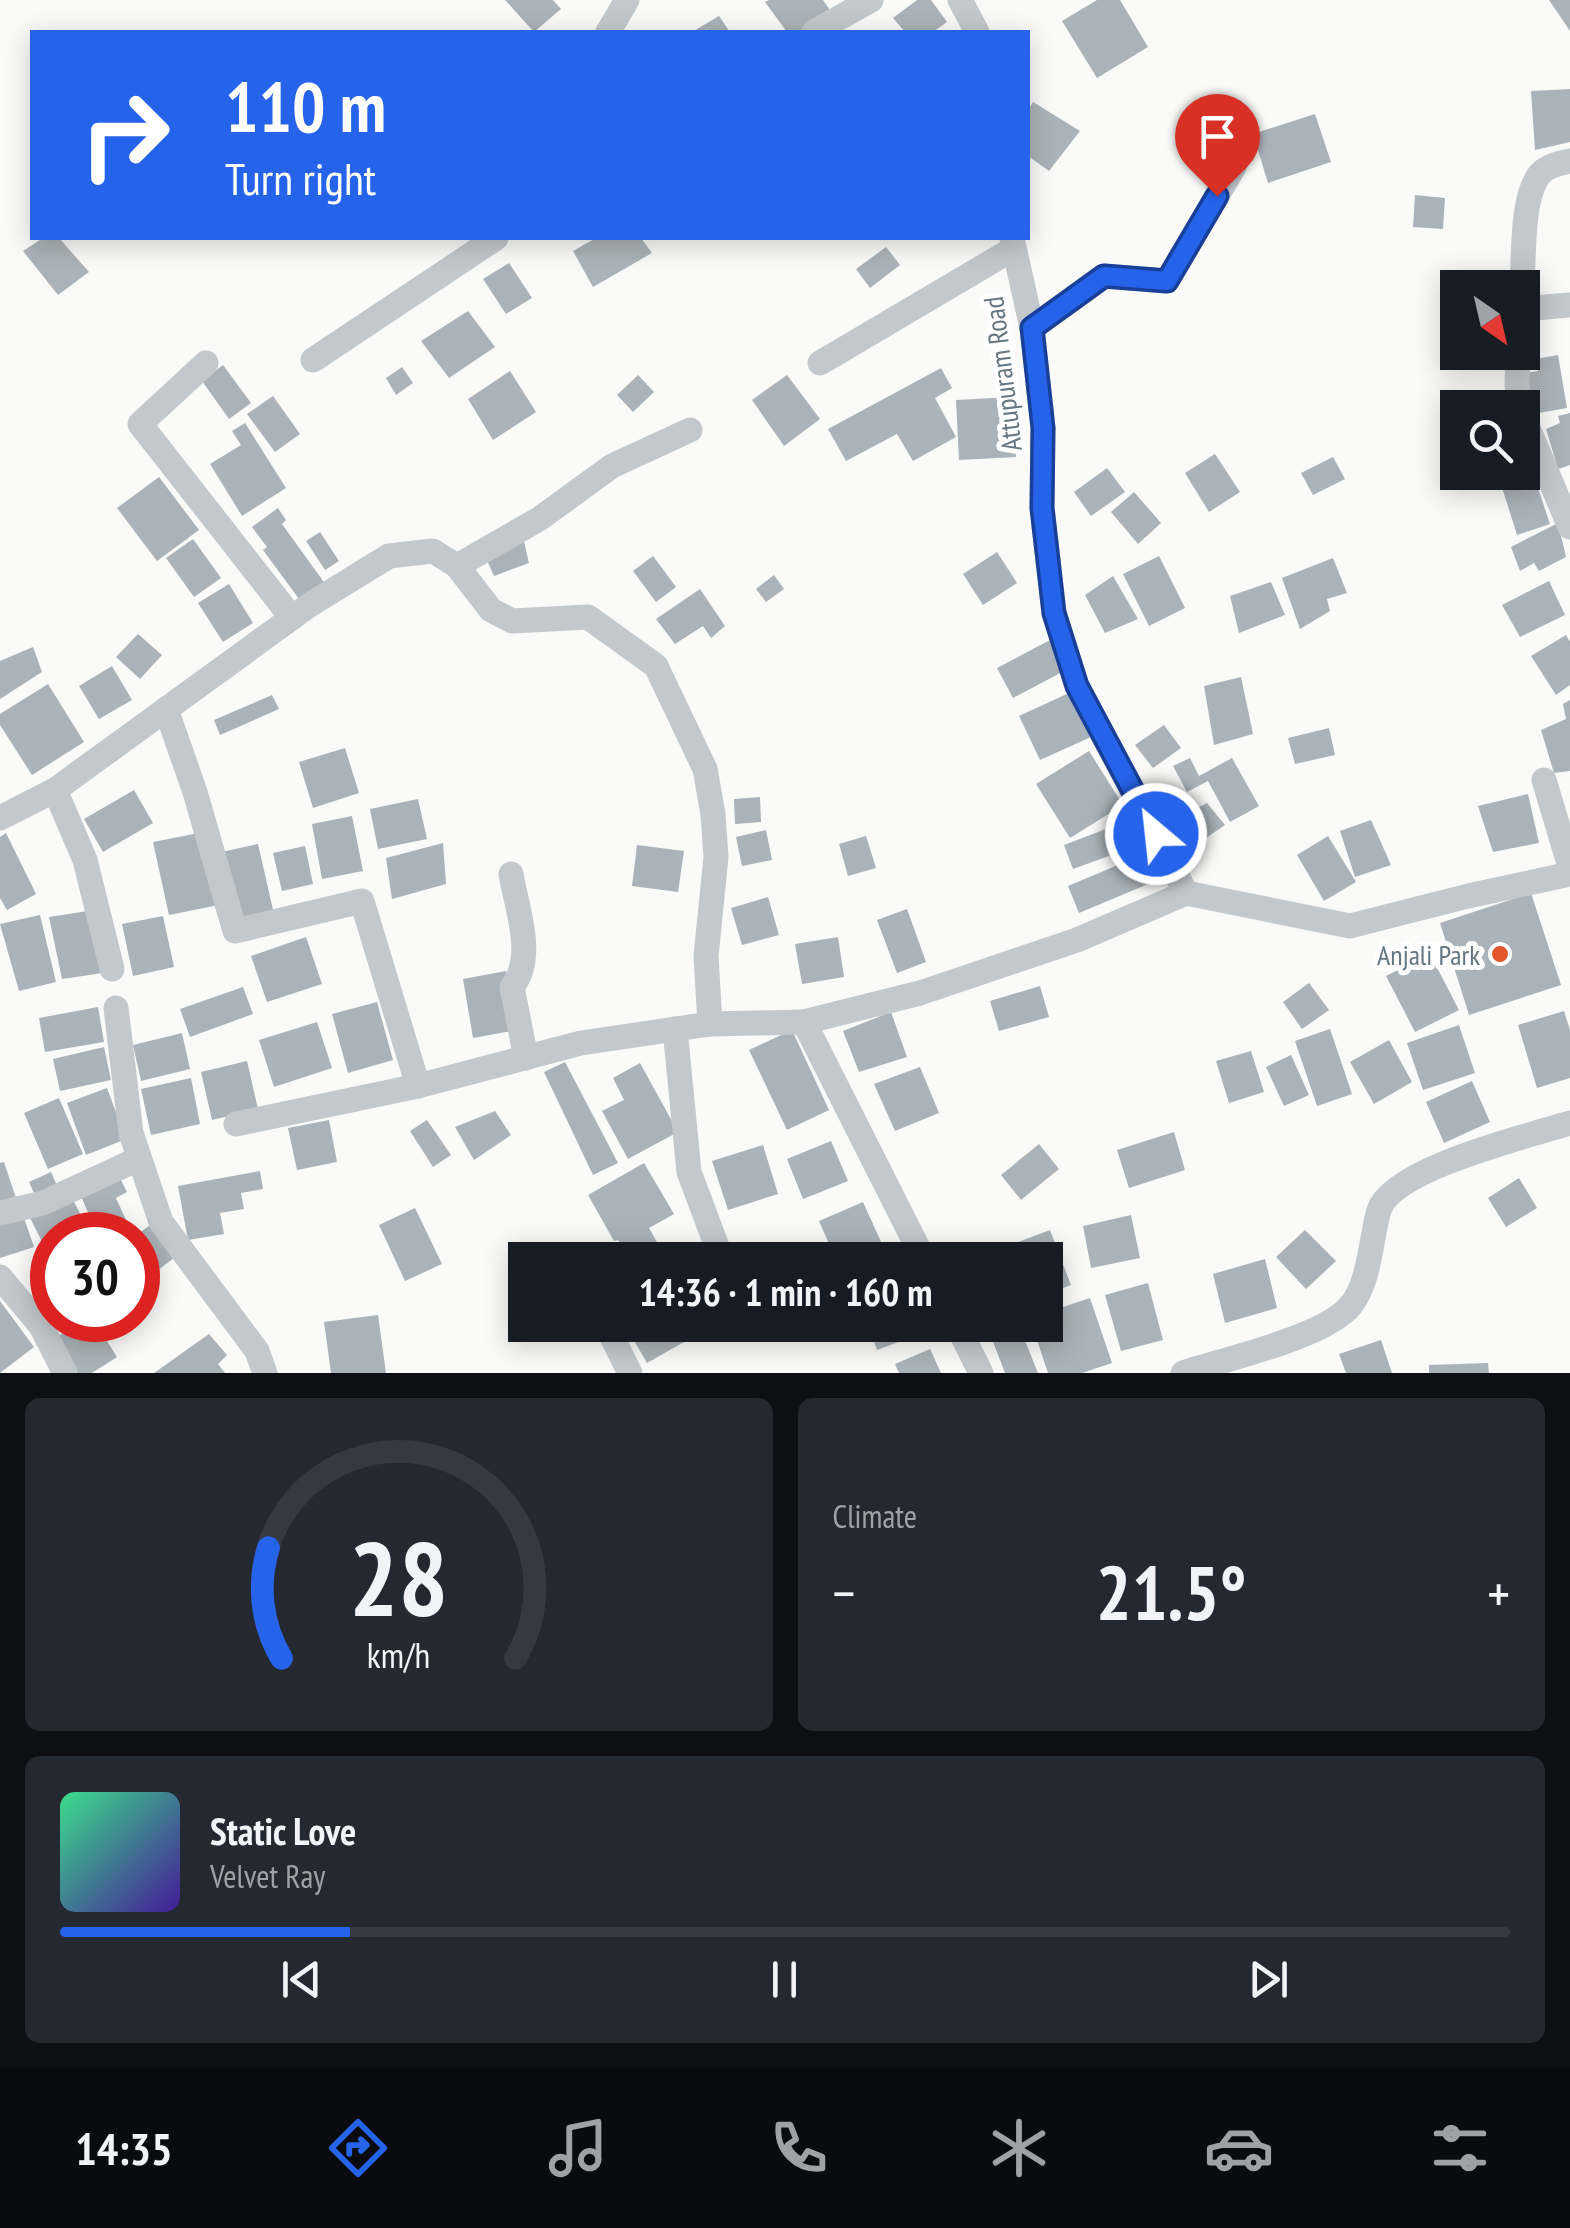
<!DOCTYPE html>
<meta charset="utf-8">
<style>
:root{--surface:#171b24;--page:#242831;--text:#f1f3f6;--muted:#9ea1a6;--line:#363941;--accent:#2563eb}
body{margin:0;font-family:"PT Sans Narrow",sans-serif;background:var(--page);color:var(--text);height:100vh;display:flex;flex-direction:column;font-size:38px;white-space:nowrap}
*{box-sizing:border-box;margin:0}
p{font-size:32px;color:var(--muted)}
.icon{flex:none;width:55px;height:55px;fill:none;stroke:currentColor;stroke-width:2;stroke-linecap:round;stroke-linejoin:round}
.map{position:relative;height:1373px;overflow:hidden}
.sheet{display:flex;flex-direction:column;gap:25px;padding:25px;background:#0d0f14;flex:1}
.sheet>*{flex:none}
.banner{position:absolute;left:30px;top:30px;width:1000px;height:210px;border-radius:0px;box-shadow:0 5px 25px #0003;background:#2563eb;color:#fff;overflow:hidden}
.needle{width:65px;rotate:146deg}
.buttons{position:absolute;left:1440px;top:270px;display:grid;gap:20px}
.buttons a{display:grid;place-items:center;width:100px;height:100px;border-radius:0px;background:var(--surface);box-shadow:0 5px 25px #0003;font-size:50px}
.speed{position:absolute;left:30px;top:1212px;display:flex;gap:20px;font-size:50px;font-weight:700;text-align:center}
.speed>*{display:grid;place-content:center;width:130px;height:130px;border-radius:50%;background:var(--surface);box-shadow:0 5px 25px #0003;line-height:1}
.speed .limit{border:15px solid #d22;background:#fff;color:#111}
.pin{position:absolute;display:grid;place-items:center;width:85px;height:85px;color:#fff;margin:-102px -42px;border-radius:50% 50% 50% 0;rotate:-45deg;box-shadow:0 0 10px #0007}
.pin .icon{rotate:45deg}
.me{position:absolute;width:110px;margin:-55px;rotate:332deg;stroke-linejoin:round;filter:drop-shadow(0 0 8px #0008)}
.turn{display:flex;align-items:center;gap:35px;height:210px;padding:0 30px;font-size:45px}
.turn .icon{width:130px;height:130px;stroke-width:2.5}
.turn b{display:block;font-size:70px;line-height:85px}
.big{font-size:75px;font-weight:700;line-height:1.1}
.sheet .widget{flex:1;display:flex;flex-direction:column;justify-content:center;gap:15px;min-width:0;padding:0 35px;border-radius:15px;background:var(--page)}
.sheet .dial{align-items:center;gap:0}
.dial svg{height:260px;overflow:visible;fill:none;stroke:var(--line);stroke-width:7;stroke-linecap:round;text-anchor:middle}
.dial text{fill:var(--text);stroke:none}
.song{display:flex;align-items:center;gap:30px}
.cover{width:120px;height:120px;border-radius:15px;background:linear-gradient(135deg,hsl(150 70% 55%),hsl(260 70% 35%))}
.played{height:10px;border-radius:5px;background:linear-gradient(90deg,var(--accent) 20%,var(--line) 20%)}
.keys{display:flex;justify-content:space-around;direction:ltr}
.heat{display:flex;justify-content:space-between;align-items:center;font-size:55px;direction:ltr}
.sheet .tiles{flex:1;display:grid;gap:25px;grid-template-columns:1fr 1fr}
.widget:last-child{grid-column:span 2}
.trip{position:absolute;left:508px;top:1242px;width:555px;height:100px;border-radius:0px;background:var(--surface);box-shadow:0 5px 25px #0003;font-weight:700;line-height:100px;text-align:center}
.tabs{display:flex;height:160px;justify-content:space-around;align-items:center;background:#090b0e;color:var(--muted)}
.tabs .icon{width:70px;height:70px}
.tabs .current{color:var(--accent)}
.tabs b{font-size:45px;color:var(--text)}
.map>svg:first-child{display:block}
</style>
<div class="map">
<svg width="1570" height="1373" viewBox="0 0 1570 1373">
<rect width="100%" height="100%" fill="#fafaf8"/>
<g fill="#aab3b9">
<polygon points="505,0 553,0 561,9 534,32"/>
<polygon points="769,0 823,0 832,13 804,32 787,32 765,2"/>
<polygon points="917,0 931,0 947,22 933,32 905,32 893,18"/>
<polygon points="1097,0 1120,0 1148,47 1097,78 1062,21"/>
<polygon points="1549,0 1570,0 1570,31"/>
<polygon points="719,16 730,32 692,32"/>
<polygon points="1570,89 1570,142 1535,150 1531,91"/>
<polygon points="1033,102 1080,131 1049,171 1028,156 1028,110"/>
<polygon points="1315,114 1331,162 1268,183 1253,134"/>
<polygon points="1415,195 1445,198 1443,229 1413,227"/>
<polygon points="43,238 59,238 89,272 58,295 23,251"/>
<polygon points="596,238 641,238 652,253 593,287 573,251"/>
<polygon points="886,247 900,265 870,288 856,269"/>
<polygon points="509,263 532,298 506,314 483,279"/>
<polygon points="468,311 495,347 449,378 421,341"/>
<polygon points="1558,355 1567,408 1533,414 1526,373 1538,371 1536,359"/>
<polygon points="223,365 251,403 229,419 202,381"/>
<polygon points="402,367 413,383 396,395 386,378"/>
<polygon points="941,368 952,388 935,398 956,437 913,461 897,434 846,461 828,429"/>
<polygon points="510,371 536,412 493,440 468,399"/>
<polygon points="638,375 654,392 633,412 617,395"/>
<polygon points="787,375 820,419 784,446 752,400"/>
<polygon points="273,396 300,434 275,452 247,414"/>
<polygon points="1013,397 1016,457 959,460 956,400"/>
<polygon points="1570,413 1570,465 1558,469 1546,429 1560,423 1558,416"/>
<polygon points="245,423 286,488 242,516 210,464 241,445 232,431"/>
<polygon points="1215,454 1240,492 1209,512 1185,473"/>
<polygon points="1333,457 1345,479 1313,495 1301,473"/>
<polygon points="1107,468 1125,492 1091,516 1074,492"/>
<polygon points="1533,473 1550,524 1517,535 1500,481"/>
<polygon points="159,477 199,530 157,561 117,508"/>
<polygon points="1134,492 1161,523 1138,544 1111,512"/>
<polygon points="278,508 286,520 282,524 326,585 302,603 263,550 267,547 252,527"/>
<polygon points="1558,523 1566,557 1539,571 1534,563 1520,571 1511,547"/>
<polygon points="320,532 339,561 325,570 306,541"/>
<polygon points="523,537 529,563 494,576 485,556"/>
<polygon points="193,539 221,578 194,597 166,558"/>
<polygon points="997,552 1017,583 983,605 963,574"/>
<polygon points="653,556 676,587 656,602 633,571"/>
<polygon points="1159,556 1185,608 1149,626 1123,574"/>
<polygon points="1333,558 1347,593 1327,599 1330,611 1300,629 1282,578"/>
<polygon points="774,575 784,589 766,602 756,589"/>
<polygon points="1113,576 1138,619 1105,633 1085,595"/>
<polygon points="1549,581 1565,615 1520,637 1502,605"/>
<polygon points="1271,582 1285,615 1239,633 1230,596"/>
<polygon points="229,584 253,623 223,642 198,603"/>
<polygon points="700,589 725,626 711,638 703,626 675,644 656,619"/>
<polygon points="138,634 162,655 140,679 116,657"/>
<polygon points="1566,635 1570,642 1570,685 1556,695 1531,656"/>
<polygon points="1052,639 1066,670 1013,698 997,668"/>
<polygon points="33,647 42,672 0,699 0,661"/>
<polygon points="112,666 132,700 99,719 79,686"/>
<polygon points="1241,677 1253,734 1214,745 1204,686"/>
<polygon points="48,684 84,742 32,775 0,725 0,714"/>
<polygon points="1071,692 1091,737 1040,760 1019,716"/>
<polygon points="272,695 279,709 220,735 214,720"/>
<polygon points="1570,700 1570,771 1554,773 1541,730 1566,719 1563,704"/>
<polygon points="1164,725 1181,748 1153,768 1135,745"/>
<polygon points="1329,728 1335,755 1295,764 1288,738"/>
<polygon points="345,748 359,793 313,808 299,762"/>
<polygon points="1089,751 1123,805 1070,838 1036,784"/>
<polygon points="1190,758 1199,776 1232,758 1259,806 1230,822 1208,781 1187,792 1173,766"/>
<polygon points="134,790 153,823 103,852 84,819"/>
<polygon points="1528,794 1539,843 1493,852 1478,806"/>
<polygon points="760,797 761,822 735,824 734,799"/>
<polygon points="418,799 427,839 378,849 370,809"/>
<polygon points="1207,803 1225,825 1184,853 1169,823"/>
<polygon points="352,816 363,871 322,879 312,824"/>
<polygon points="1371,820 1391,865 1355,877 1340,831"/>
<polygon points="1119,824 1128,849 1073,869 1064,845"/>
<polygon points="766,830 772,860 742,866 736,837"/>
<polygon points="204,832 219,905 169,915 153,842"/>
<polygon points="6,833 36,894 7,910 0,898 0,837"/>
<polygon points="866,836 876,868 848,876 839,844"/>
<polygon points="1328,836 1356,882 1324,901 1297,855"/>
<polygon points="443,843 446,884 392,899 386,858"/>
<polygon points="258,844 274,914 238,923 221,852"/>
<polygon points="637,845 684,851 678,892 632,886"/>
<polygon points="305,846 313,884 282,891 273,853"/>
<polygon points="1137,857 1148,884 1079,913 1068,886"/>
<polygon points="1531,893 1561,985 1469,1015 1440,923"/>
<polygon points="768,897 779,935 742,945 731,908"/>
<polygon points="907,909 926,962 897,973 877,920"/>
<polygon points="88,911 103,973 62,979 49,917"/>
<polygon points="40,915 56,982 19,991 0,924"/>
<polygon points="163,916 174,967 133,976 122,924"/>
<polygon points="306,937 322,984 267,1002 251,956"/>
<polygon points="838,937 844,977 802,984 795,944"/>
<polygon points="1430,954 1459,1010 1415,1032 1386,976"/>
<polygon points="506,971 517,1030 473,1038 463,979"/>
<polygon points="1309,983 1329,1010 1302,1029 1283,1002"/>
<polygon points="1040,986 1049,1017 999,1031 990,1001"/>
<polygon points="243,987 253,1014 190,1037 180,1009"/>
<polygon points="377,1002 393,1060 348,1073 332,1014"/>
<polygon points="98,1007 104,1042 45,1052 39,1018"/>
<polygon points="1564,1011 1570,1030 1570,1078 1537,1088 1518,1025"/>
<polygon points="891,1012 907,1057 859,1072 843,1031"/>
<polygon points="317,1022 332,1068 274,1087 259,1040"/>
<polygon points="1459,1025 1475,1073 1423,1090 1407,1043"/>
<polygon points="1330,1029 1352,1094 1317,1106 1295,1041"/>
<polygon points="792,1030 829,1110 787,1130 749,1050"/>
<polygon points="182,1033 190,1069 141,1081 133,1045"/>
<polygon points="1389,1040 1412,1082 1374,1104 1350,1062"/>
<polygon points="104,1047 111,1080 60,1091 53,1059"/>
<polygon points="1251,1051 1264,1092 1229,1103 1216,1061"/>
<polygon points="1291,1055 1309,1095 1284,1106 1266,1067"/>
<polygon points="247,1061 258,1109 212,1120 201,1072"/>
<polygon points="565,1062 618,1163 593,1175 544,1072"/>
<polygon points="640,1063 678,1132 628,1159 602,1111 624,1100 613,1078"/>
<polygon points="920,1067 939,1113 895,1131 874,1084"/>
<polygon points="191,1078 200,1124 151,1135 141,1089"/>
<polygon points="1472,1081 1490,1122 1444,1143 1426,1102"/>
<polygon points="107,1088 126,1139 86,1155 67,1103"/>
<polygon points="59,1098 83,1154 48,1169 24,1113"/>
<polygon points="495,1111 511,1135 474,1160 455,1127"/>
<polygon points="329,1120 337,1162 297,1170 288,1128"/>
<polygon points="427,1120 451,1155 433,1167 410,1131"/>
<polygon points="1174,1132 1185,1170 1129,1188 1117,1150"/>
<polygon points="831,1141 848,1181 803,1199 787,1159"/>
<polygon points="1039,1144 1059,1169 1021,1200 1001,1175"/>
<polygon points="763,1145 778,1194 728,1210 712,1161"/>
<polygon points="4,1162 16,1198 0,1204 0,1163"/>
<polygon points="644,1163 674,1214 649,1228 667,1260 630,1260 618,1240 614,1241 588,1195"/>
<polygon points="260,1171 263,1189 241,1193 244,1209 220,1213 224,1234 188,1240 178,1186"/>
<polygon points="51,1172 59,1190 37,1200 29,1182"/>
<polygon points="119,1176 127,1192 116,1198 132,1233 98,1235 80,1194"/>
<polygon points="1519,1178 1537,1208 1506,1227 1488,1198"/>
<polygon points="71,1196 91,1235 52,1235 52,1261 30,1218"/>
<polygon points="863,1202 882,1244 844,1260 836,1260 819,1221"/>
<polygon points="415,1208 442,1264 405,1281 379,1225"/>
<polygon points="22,1212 34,1247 0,1258 0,1219"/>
<polygon points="1131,1215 1140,1258 1091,1268 1083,1226"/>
<polygon points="150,1225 174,1258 146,1279 138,1268 138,1234"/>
<polygon points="1050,1230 1071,1285 1045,1295 1045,1260 1019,1260 1013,1244"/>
<polygon points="1305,1230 1336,1261 1306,1289 1276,1257"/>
<polygon points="809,1244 814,1260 761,1260 761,1259"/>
<polygon points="1265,1259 1277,1308 1225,1323 1213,1274"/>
<polygon points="1148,1283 1163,1340 1121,1351 1105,1295"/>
<polygon points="1090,1298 1112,1363 1082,1373 1048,1373 1032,1325 1045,1325 1045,1313"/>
<polygon points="0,1301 34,1347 0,1373"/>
<polygon points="378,1315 386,1373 331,1373 324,1322"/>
<polygon points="84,1320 94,1320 117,1357 92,1373 77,1373 55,1338"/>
<polygon points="625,1325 714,1325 647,1363"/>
<polygon points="868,1325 914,1325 917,1335 877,1350"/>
<polygon points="1020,1328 1038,1373 1005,1373 992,1339"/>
<polygon points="209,1334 227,1355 218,1364 225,1373 154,1373"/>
<polygon points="1381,1340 1392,1373 1346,1373 1339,1354"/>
<polygon points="930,1349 941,1373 899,1373 895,1364"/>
<polygon points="1488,1363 1489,1373 1429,1373 1429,1365"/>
</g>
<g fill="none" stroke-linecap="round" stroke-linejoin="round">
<g stroke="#c3c8cc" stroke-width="25">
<polyline points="960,0 977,32"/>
<polyline points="608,32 627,0"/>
<polyline points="814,32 871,0"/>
<polyline points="1012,238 1032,328 1043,428 1042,507 1054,613 1077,686 1186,893"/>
<path d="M1522,288c2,-29 -1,-92 18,-114 7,-8 20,-11 30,-13"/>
<polyline points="1522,309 1570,305"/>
<polyline points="1032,328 1104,276 1167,281 1234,167"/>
<polyline points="1518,352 1517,385 1521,408"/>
<polyline points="313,360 496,238"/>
<polyline points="206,363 140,424 292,618"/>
<polyline points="820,363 1013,249"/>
<polyline points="1522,414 1570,527"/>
<polyline points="457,566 539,519 612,466 690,430"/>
<polyline points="166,709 195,792 235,931 362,901 418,1086"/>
<polyline points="1544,780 1570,867"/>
<polyline points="55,790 85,860 112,969"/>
<polyline points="0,818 55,790 311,604 389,556 433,551 457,566 491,610 512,621 588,617 656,666 705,769 713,814 716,857 706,956 710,1024 804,1022 924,1260"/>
<path d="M511,874c6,36 25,83 1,113l14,71"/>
<polyline points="116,1008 131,1133 161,1222 257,1351 265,1373"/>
<polyline points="804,1022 920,993 1077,940 1186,893 1350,926 1468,896 1570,874"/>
<polyline points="675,1029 689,1172 722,1260"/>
<polyline points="236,1124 418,1086 581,1043 710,1024"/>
<polyline points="0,1213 43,1203 138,1159"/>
<polyline points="0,1277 41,1326 65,1373"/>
<polyline points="606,1325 630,1373"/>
<polyline points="957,1325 981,1373"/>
<path d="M1183,1373c42,-14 143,-36 168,-68 19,-23 20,-68 28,-95 14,-42 150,-74 191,-87"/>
</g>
</g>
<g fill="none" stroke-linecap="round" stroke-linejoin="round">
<defs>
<polyline id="route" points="1156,834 1077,686 1054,613 1042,508 1043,428 1032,328 1104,276 1167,281 1217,196"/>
</defs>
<use href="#route" stroke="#184099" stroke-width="25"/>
<use href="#route" stroke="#2563eb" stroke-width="18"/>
</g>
<circle fill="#e4572e" stroke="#fff" stroke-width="4" cx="1500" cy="954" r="10"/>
<g text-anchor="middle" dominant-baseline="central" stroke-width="10" stroke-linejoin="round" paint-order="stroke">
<g font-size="28" fill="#657683" stroke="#fff">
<text transform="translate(1002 374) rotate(-97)">Attupuram Road</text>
</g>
<g font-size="28" fill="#657683" stroke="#fff" text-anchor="end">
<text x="1480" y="954">Anjali Park</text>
</g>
</g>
</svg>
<div class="buttons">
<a><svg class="needle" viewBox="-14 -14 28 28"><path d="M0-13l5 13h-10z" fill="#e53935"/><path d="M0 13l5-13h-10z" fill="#9ea1a6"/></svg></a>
<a><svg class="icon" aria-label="search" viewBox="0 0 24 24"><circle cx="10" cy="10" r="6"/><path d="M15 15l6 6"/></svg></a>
</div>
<div class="speed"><div class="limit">30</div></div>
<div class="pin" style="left:1217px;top:196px;background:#d93025"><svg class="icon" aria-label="arrive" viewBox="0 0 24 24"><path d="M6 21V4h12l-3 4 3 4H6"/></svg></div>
<svg class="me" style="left:1156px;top:834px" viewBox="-20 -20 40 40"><circle r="17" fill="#2563eb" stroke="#fff" stroke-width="3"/><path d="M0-11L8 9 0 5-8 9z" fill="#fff"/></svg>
<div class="trip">14:36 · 1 min · 160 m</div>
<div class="banner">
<div class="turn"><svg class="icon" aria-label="right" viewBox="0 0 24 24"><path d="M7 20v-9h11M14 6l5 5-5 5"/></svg><div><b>110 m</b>Turn right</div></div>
</div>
</div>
<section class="sheet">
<div class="tiles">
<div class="widget dial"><svg viewBox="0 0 100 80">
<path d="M14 69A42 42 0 1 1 86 69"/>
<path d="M14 69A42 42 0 0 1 10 35" stroke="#2563eb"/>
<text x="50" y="56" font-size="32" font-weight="700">28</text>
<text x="50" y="72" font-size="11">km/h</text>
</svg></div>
<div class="widget"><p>Climate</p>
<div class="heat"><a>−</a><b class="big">21.5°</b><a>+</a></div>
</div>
<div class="widget">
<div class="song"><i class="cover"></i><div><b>Static Love</b><p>Velvet Ray</p></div></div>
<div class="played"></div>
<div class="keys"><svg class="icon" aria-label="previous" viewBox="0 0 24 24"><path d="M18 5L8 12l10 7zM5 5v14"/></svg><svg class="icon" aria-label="pause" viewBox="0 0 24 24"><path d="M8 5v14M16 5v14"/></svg><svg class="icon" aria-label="next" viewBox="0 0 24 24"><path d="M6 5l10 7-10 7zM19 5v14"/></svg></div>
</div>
</div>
</section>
<nav class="tabs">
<b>14:35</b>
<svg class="icon current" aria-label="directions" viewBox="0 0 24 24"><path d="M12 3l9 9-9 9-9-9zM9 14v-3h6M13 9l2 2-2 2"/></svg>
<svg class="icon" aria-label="music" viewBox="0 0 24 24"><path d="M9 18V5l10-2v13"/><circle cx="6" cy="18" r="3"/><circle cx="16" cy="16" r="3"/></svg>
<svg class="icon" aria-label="phone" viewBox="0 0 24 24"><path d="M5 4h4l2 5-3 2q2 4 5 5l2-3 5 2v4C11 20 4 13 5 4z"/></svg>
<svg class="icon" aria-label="climate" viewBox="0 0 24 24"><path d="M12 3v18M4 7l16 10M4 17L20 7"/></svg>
<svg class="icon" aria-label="car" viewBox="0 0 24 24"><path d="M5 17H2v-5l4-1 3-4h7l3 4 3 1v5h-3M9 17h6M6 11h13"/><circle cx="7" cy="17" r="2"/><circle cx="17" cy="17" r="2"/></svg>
<svg class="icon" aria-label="filters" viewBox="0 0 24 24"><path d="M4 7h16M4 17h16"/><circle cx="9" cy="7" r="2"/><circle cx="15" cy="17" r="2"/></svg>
</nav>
